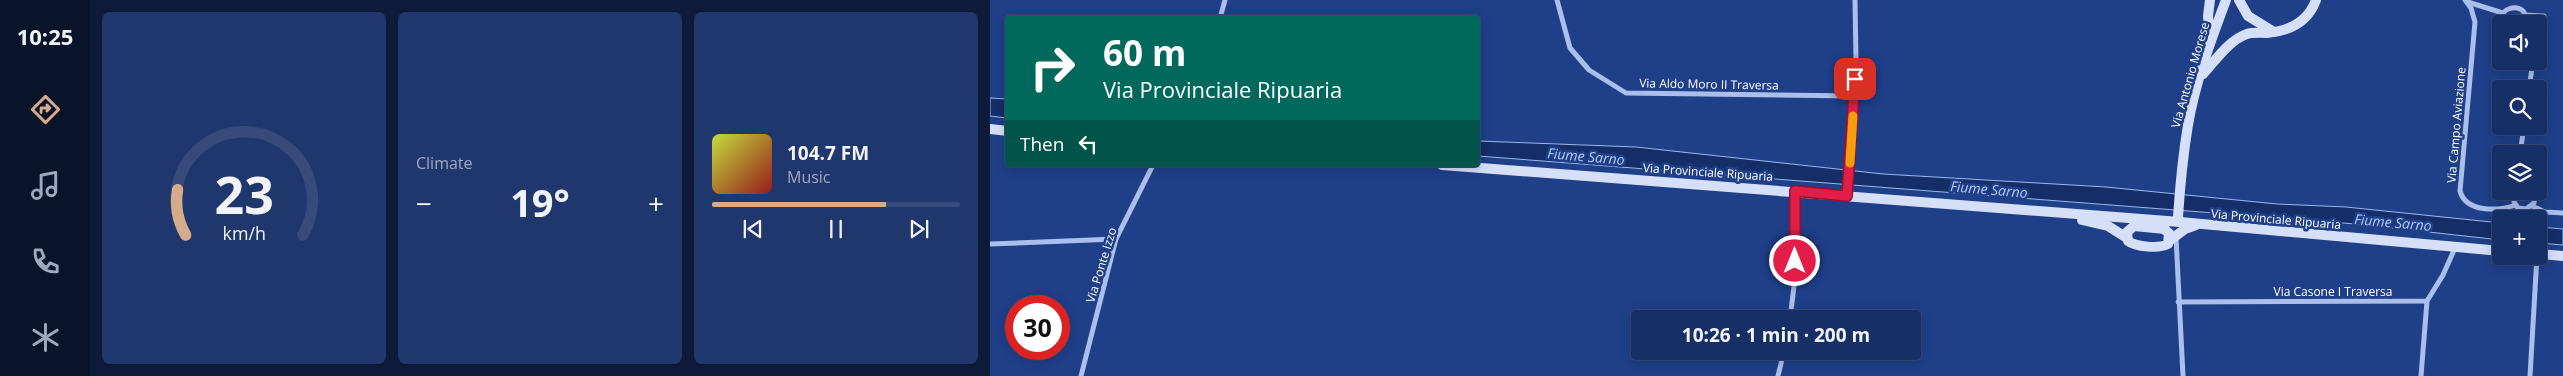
<!DOCTYPE html>
<meta charset="utf-8">
<style>
:root{--surface:#172f67;--page:#20376d;--text:#f1f3f6;--muted:#9ea9c0;--line:#364a7b;--accent:#d6ab8b}
body{margin:0;font-family:"Open Sans",sans-serif;background:var(--page);color:var(--text);height:100vh;display:flex;flex-direction:column;font-size:19px;white-space:nowrap}
*{box-sizing:border-box;margin:0}
p{font-size:16px;color:var(--muted)}
.icon{flex:none;width:28px;height:28px;fill:none;stroke:currentColor;stroke-width:2;stroke-linecap:round;stroke-linejoin:round}
.map{position:relative;flex:1;overflow:hidden}
.drawer{display:flex;flex-direction:column;gap:12px;padding:12px;background:#0d1a39;width:900px}
.drawer>*{flex:none}
.top-card{position:absolute;left:15px;top:15px;width:475px;height:152px;border-radius:5px;box-shadow:0 2px 12px #0003,0 0 0 1px var(--line);background:#00695c;color:#fff;overflow:hidden}
.tools{position:absolute;left:1502px;top:15px;display:grid;gap:10px}
.tools a{display:grid;place-items:center;width:55px;height:55px;border-radius:5px;background:var(--surface);box-shadow:0 2px 12px #0003,0 0 0 1px var(--line);font-size:25px}
.speed{position:absolute;left:15px;top:295px;display:flex;gap:10px;font-size:25px;font-weight:700;text-align:center}
.speed>*{display:grid;place-content:center;width:65px;height:65px;border-radius:50%;background:var(--surface);box-shadow:0 2px 12px #0003,0 0 0 1px var(--line);line-height:1}
.speed .limit{border:8px solid #d22;background:#fff;color:#111}
.pin{position:absolute;display:grid;place-items:center;width:42px;height:42px;color:#fff;margin:-21px;border-radius:10px;box-shadow:0 2px 8px #0006}
.me{position:absolute;width:55px;margin:-28px;rotate:0deg;stroke-linejoin:round;filter:drop-shadow(0 0 4px #0008)}
.turn{display:flex;align-items:center;gap:18px;height:105px;padding:0 15px;font-size:22px}
.turn .icon{width:65px;height:65px;stroke-width:2.5}
.turn b{display:block;font-size:35px;line-height:42px}
.then{display:flex;align-items:center;height:48px;padding:0 15px;background:#0003;gap:10px;font-size:19px}
.big{font-size:38px;font-weight:700;line-height:1.1}
.drawer .tile{flex:1;display:flex;flex-direction:column;justify-content:center;gap:8px;min-width:0;padding:0 18px;border-radius:8px;background:var(--page)}
.drawer .dial{align-items:center;gap:0}
.dial svg{height:130px;overflow:visible;fill:none;stroke:var(--line);stroke-width:7;stroke-linecap:round;text-anchor:middle}
.dial text{fill:var(--text);stroke:none}
.song{display:flex;align-items:center;gap:15px}
.cover{width:60px;height:60px;border-radius:8px;background:linear-gradient(135deg,hsl(70 70% 55%),hsl(0 70% 35%))}
.played{height:5px;border-radius:2px;background:linear-gradient(90deg,var(--accent) 70%,var(--line) 70%)}
.keys{display:flex;justify-content:space-around;direction:ltr}
.heat{display:flex;justify-content:space-between;align-items:center;font-size:28px;direction:ltr}
.drawer .tiles{flex:1;display:grid;gap:12px;grid-template-columns:repeat(3,1fr)}
.trip{position:absolute;left:641px;top:310px;width:290px;height:50px;border-radius:5px;background:var(--surface);box-shadow:0 2px 12px #0003,0 0 0 1px var(--line);font-weight:700;line-height:50px;text-align:center}
main{display:flex;flex:1;min-height:0}
.tab-bar{display:flex;flex-direction:column;width:90px;justify-content:space-around;align-items:center;background:#091329;color:var(--muted)}
.tab-bar .icon{width:35px;height:35px}
.tab-bar .selected{color:var(--accent)}
.tab-bar b{font-size:22px;color:var(--text)}
.map>svg:first-child{display:block}
</style>
<main>
<nav class="tab-bar">
<b>10:25</b>
<svg class="icon selected" aria-label="directions" viewBox="0 0 24 24"><path d="M12 3l9 9-9 9-9-9zM9 14v-3h6M13 9l2 2-2 2"/></svg>
<svg class="icon" aria-label="music" viewBox="0 0 24 24"><path d="M9 18V5l10-2v13"/><circle cx="6" cy="18" r="3"/><circle cx="16" cy="16" r="3"/></svg>
<svg class="icon" aria-label="phone" viewBox="0 0 24 24"><path d="M5 4h4l2 5-3 2q2 4 5 5l2-3 5 2v4C11 20 4 13 5 4z"/></svg>
<svg class="icon" aria-label="climate" viewBox="0 0 24 24"><path d="M12 3v18M4 7l16 10M4 17L20 7"/></svg>
</nav>
<section class="drawer">
<div class="tiles">
<div class="tile dial"><svg viewBox="0 0 100 80">
<path d="M14 69A42 42 0 1 1 86 69"/>
<path d="M14 69A42 42 0 0 1 9 41" stroke="#d6ab8b"/>
<text x="50" y="56" font-size="32" font-weight="700">23</text>
<text x="50" y="72" font-size="11">km/h</text>
</svg></div>
<div class="tile"><p>Climate</p>
<div class="heat"><a>−</a><b class="big">19°</b><a>+</a></div>
</div>
<div class="tile">
<div class="song"><i class="cover"></i><div><b>104.7 FM</b><p>Music</p></div></div>
<div class="played"></div>
<div class="keys"><svg class="icon" aria-label="previous" viewBox="0 0 24 24"><path d="M18 5L8 12l10 7zM5 5v14"/></svg><svg class="icon" aria-label="pause" viewBox="0 0 24 24"><path d="M8 5v14M16 5v14"/></svg><svg class="icon" aria-label="next" viewBox="0 0 24 24"><path d="M6 5l10 7-10 7zM19 5v14"/></svg></div>
</div>
</div>
</section>
<div class="map">
<svg width="1573" height="376" viewBox="0 0 1573 376">
<rect width="100%" height="100%" fill="#1f3f89"/>
<g fill="#152e68" stroke="#9db8ed">
<polygon points="0,98 17,99 17,118 0,116"/>
<polygon points="488,141 646,147 893,174 1116,187 1287,204 1356,207 1511,223 1511,240 1366,224 488,156"/>
<polygon points="1549,227 1573,229 1573,245 1549,243"/>
</g>
<g fill="none" stroke-linecap="round" stroke-linejoin="round">
<g stroke="#aabfeb" stroke-width="5">
<polyline points="567,0 580,48 599,70 636,93 864,96"/>
<path d="M1475,0l6,8 4,14 -15,169c6,22 38,20 56,14"/>
<polyline points="1478,2 1513,13"/>
<polyline points="1535,15 1554,16"/>
<polyline points="230,18 235,0"/>
<path d="M1519,24c-20,-14 15,-24 16,-8l-6,8"/>
<polyline points="1539,89 1543,61"/>
<polyline points="1530,154 1534,126"/>
<polyline points="1526,191 1524,202 1528,208 1536,209 1544,203 1545,196 1543,191"/>
<polyline points="857,196 866,62 865,0"/>
<polyline points="1542,206 1555,212 1573,213"/>
<polyline points="1186,237 1193,376"/>
<polyline points="0,244 126,239"/>
<polyline points="1188,302 1437,301 1453,275 1465,248"/>
<polyline points="800,319 805,278 805,192"/>
<polyline points="91,376 126,239 163,165"/>
<polyline points="788,376 794,351"/>
<polyline points="1431,376 1437,301"/>
<polyline points="1540,376 1547,256"/>
</g>
<g stroke="#d5e0f8" stroke-width="10">
<polyline points="1220,0 1218,16 1220,39"/>
<polyline points="1249,0 1258,16 1284,32"/>
<path d="M1213,74c13,-14 26,-34 44,-40 6,-2 13,-1 20,-1 22,-2 41,-11 49,-33"/>
<polyline points="0,129 18,131"/>
<polyline points="452,165 1190,222 1511,251"/>
<polyline points="1092,220 1118,226 1137,238"/>
<path d="M1162,221l17,12 -1,11c-9,5 -32,3 -40,-3l-1,-9 7,-6 31,3"/>
<path d="M1190,222l-2,-5c2,-31 5,-62 10,-92 7,-42 23,-85 38,-125"/>
<polyline points="1179,241 1195,229 1206,225"/>
<polyline points="1549,254 1573,256"/>
</g>
</g>
<g fill="none" stroke-linecap="round" stroke-linejoin="round">
<defs>
<polyline id="route" points="805,261 805,191 857,196 865,79"/>
</defs>
<use href="#route" stroke="#92132f" stroke-width="12"/>
<use href="#route" stroke="#e11d48" stroke-width="9"/>
<polyline stroke="#f59e0b" stroke-width="9" points="860,163 863,116"/>
</g>
<g text-anchor="middle" dominant-baseline="central" stroke-width="5" stroke-linejoin="round" paint-order="stroke">
<g font-size="12" fill="#fff" stroke="#1f3f89">
<text transform="translate(1200 75) rotate(-74)">Via Antonio Morese</text>
<text transform="translate(719 84) rotate(1)">Via Aldo Moro II Traversa</text>
<text transform="translate(1466 125) rotate(-85)">Via Campo Aviazione</text>
<text transform="translate(718 172) rotate(4)">Via Provinciale Ripuaria</text>
<text transform="translate(1286 219) rotate(5)">Via Provinciale Ripuaria</text>
<text transform="translate(111 265) rotate(-73)">Via Ponte Izzo</text>
<text x="1343" y="291">Via Casone I Traversa</text>
</g>
<g font-size="14" font-style="italic" fill="#b5c9f2" stroke="#1f3f89">
<text transform="translate(596 156) rotate(5)">Fiume Sarno</text>
<text transform="translate(999 189) rotate(5)">Fiume Sarno</text>
<text transform="translate(1403 222) rotate(5)">Fiume Sarno</text>
</g>
</g>
</svg>
<div class="tools">
<a><svg class="icon" aria-label="sound" viewBox="0 0 24 24"><path d="M4 9h4l5-4v14l-5-4H4zM17 9q2 3 0 6"/></svg></a>
<a><svg class="icon" aria-label="search" viewBox="0 0 24 24"><circle cx="10" cy="10" r="6"/><path d="M15 15l6 6"/></svg></a>
<a><svg class="icon" aria-label="layers" viewBox="0 0 24 24"><path d="M12 4l9 5-9 5-9-5zM3 14l9 5 9-5"/></svg></a>
<a>+</a>
</div>
<div class="speed"><div class="limit">30</div></div>
<div class="pin" style="left:865px;top:79px;background:#d93025"><svg class="icon" aria-label="arrive" viewBox="0 0 24 24"><path d="M6 21V4h12l-3 4 3 4H6"/></svg></div>
<svg class="me" style="left:805px;top:261px" viewBox="-20 -20 40 40"><circle r="17" fill="#e11d48" stroke="#fff" stroke-width="3"/><path d="M0-11L8 9 0 5-8 9z" fill="#fff"/></svg>
<div class="trip">10:26 · 1 min · 200 m</div>
<div class="top-card">
<div class="turn"><svg class="icon" aria-label="right" viewBox="0 0 24 24"><path d="M7 20v-9h11M14 6l5 5-5 5"/></svg><div><b>60 m</b>Via Provinciale Ripuaria</div></div>
<div class="then">Then<svg class="icon" aria-label="left" viewBox="0 0 24 24"><path d="M17 20v-9H6M10 6l-5 5 5 5"/></svg></div>
</div>
</div>
</main>
